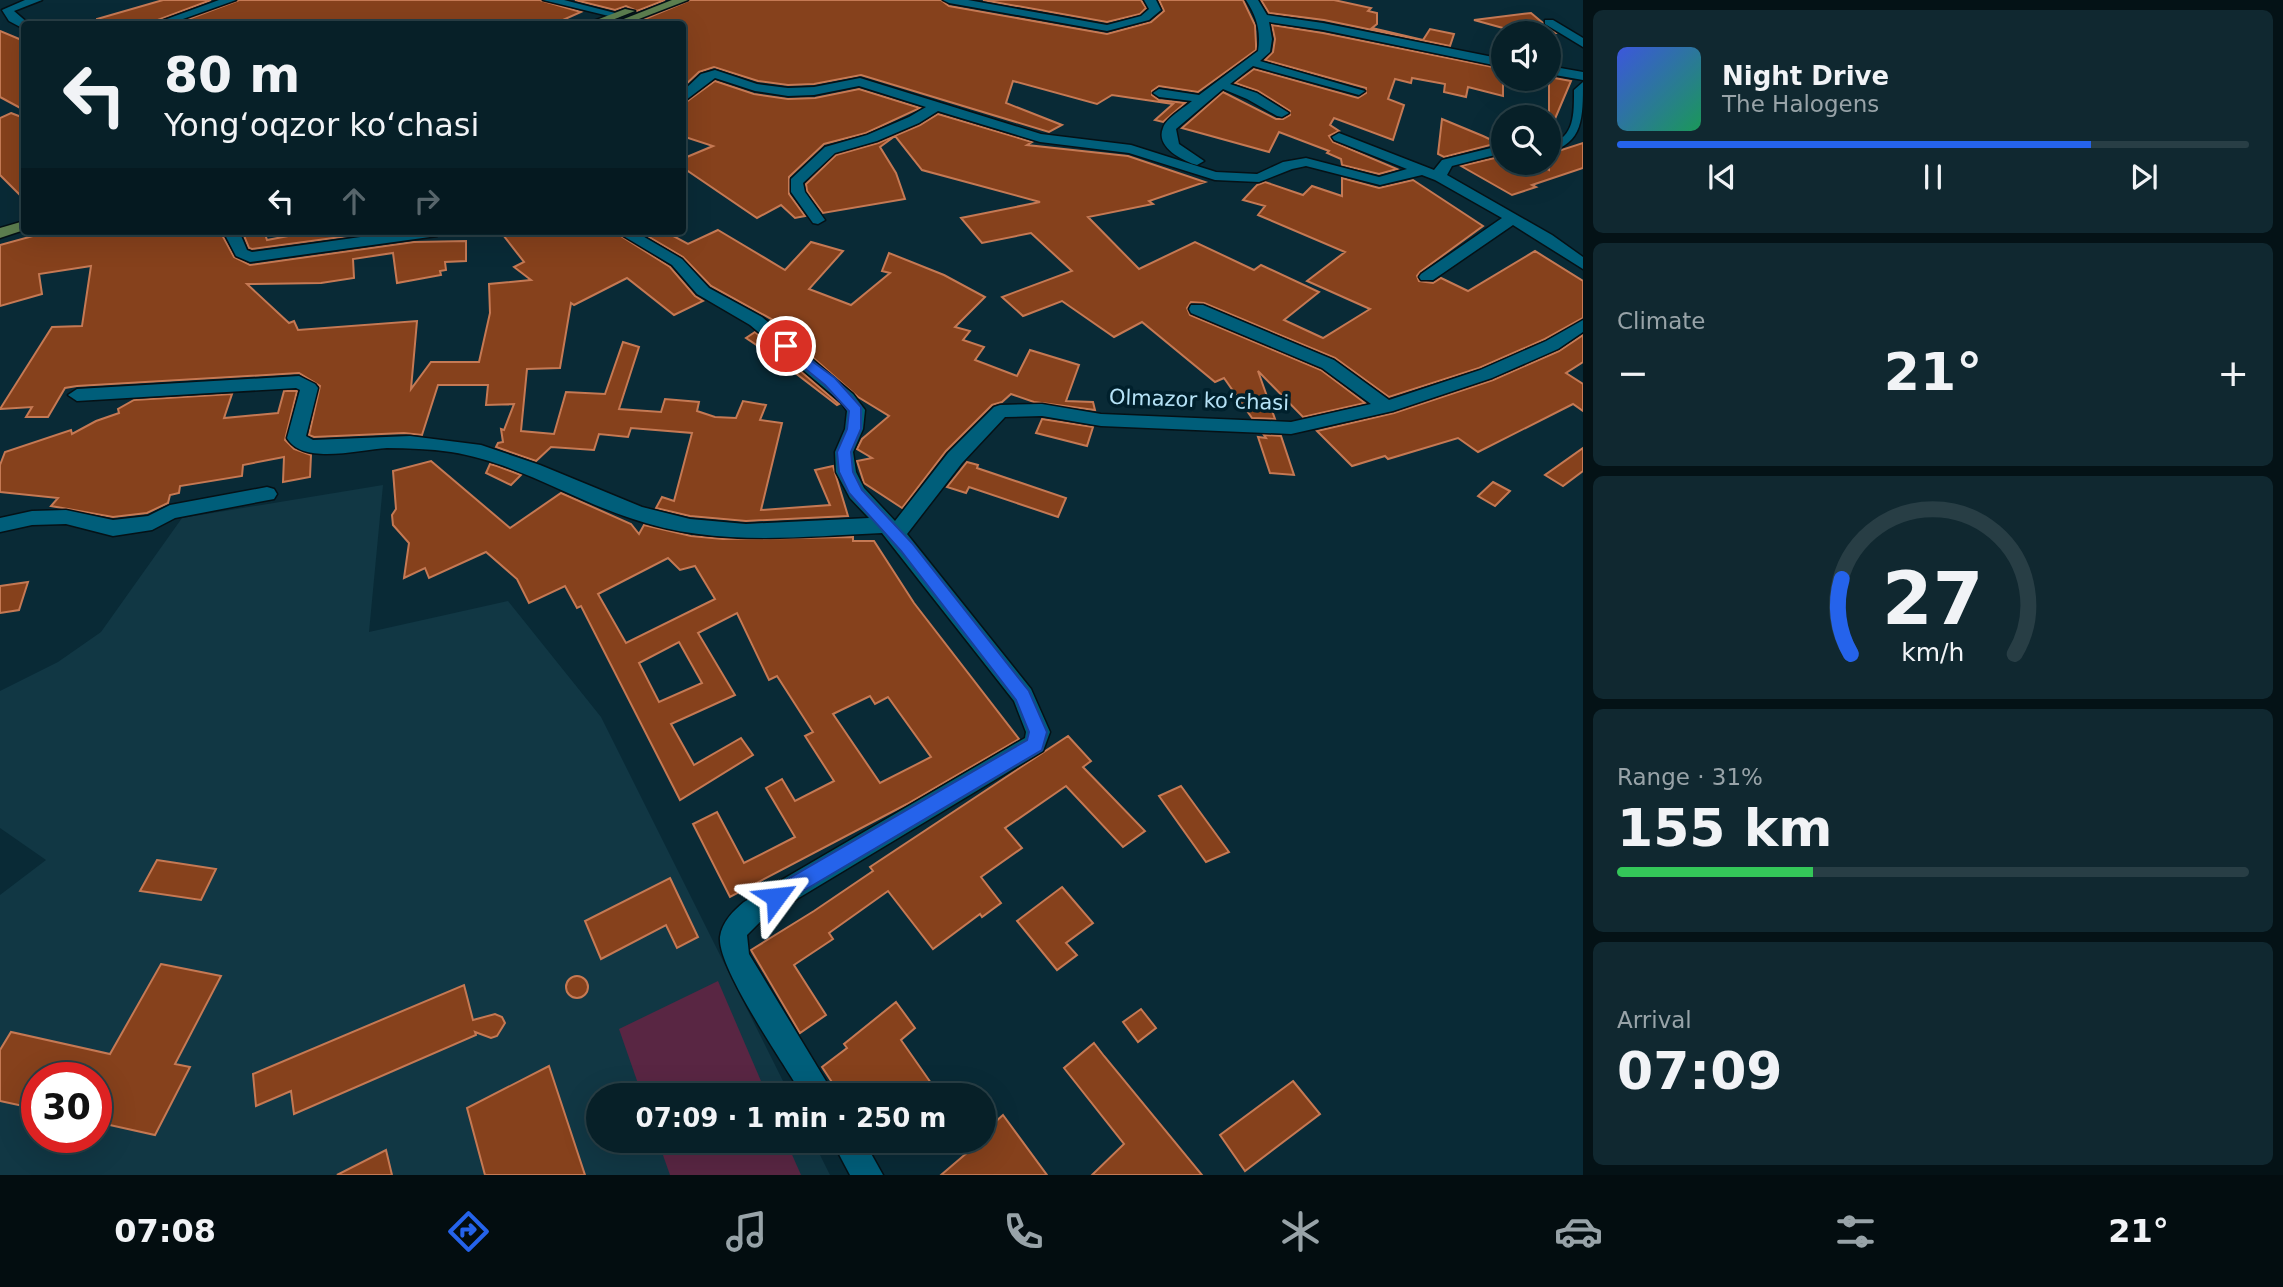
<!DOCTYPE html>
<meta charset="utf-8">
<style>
:root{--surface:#072028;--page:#102830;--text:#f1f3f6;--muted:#98a3a8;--line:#283e45;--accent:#2563eb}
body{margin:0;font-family:"DejaVu Sans",sans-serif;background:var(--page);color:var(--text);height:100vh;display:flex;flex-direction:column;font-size:26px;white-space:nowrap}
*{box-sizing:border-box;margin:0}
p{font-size:23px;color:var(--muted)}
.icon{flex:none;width:38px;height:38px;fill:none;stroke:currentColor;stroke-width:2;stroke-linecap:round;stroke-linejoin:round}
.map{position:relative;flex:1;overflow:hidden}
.drawer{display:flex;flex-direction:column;gap:10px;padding:10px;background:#041216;width:700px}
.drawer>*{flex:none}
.banner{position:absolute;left:21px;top:21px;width:665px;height:214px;border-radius:7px;box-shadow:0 7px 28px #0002,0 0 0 2px var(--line);background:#072028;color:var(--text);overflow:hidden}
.buttons{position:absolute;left:1491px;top:21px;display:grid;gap:14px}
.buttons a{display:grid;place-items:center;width:70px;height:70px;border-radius:50%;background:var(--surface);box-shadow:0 7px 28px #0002,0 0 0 2px var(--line);font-size:35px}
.speed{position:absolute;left:21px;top:1062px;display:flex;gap:14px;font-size:35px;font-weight:700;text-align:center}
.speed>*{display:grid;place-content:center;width:91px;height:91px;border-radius:50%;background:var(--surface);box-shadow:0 7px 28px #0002,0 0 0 2px var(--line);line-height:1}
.speed .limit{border:10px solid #d22;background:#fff;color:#111}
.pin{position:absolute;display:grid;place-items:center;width:60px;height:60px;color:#fff;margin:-30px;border:4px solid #fff;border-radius:50%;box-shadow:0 2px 7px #0007}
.me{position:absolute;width:77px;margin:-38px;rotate:60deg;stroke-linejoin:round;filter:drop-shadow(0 0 5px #0008)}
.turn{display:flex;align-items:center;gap:24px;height:147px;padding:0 28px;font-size:32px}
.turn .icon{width:91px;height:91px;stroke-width:2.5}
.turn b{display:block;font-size:49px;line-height:60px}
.lanes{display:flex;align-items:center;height:66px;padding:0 28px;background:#0003;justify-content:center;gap:35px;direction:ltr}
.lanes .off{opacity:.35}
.big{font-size:52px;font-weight:700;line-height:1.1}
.drawer .widget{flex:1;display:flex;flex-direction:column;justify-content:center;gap:10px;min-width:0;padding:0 24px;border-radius:10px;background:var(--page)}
.drawer .dial{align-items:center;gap:0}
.dial svg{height:182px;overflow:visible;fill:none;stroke:var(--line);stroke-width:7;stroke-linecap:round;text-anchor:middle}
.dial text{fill:var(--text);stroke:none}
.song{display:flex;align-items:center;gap:21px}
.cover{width:84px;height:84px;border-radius:10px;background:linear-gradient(135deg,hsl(230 70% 55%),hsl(150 70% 35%))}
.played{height:7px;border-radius:4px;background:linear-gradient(90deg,var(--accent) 75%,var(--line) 75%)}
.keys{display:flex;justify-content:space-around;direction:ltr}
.heat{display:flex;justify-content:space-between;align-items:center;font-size:38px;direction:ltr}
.charge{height:10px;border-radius:5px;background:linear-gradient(90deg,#34c759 31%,var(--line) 0)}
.trip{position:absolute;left:586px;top:1083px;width:410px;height:70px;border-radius:35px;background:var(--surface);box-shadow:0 7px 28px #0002,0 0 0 2px var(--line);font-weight:700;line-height:70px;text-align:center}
.menu{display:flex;height:112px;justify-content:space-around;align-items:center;background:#030d10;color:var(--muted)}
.menu .icon{width:49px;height:49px}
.menu .selected{color:var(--accent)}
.menu b{font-size:32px;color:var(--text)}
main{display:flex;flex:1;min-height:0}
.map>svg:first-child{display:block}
</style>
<main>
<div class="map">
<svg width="1583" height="1175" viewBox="0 0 1583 1175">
<rect width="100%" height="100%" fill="#092a36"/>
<path fill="#113744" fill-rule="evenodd" d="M383,485l-14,147 139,-31 93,116 189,378 -192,1v45h215l17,34h-830v-280l46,-35 -46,-32v-137l58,-29 43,-30 81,-114zM37,1078h59v60h-59z"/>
<g fill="#592643">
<polygon points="718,981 767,1095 642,1095 619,1029"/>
<polygon points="658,1141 786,1141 801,1175 670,1175"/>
</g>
<g fill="#86411c" stroke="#c57954" stroke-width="2" fill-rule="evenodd">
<polygon points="163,0 211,0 152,22 150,24 97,24 97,19"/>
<polygon points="239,0 540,0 581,12 554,24 175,24"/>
<polygon points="575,0 665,0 637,11 626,6 615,10"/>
<polygon points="690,0 941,0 949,6 1107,34 1151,22 1164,11 1159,0 1243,0 1255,25 1256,44 1256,50 1198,92 1159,86 1152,91 1152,95 1159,100 1185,103 1163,122 1155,120 1173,104 1112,95 1097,104 1013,81 1006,103 1062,125 1049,132 861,75 814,84 788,85 758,81 714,67 699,72 682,88 682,24 635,23"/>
<polygon points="983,0 1141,0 1146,8 1140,14 1107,22"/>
<polygon points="1261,0 1334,0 1371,8 1368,11 1377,13 1377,24 1372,28 1423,40 1430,29 1454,34 1450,46 1324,20 1269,13"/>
<polygon points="1531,13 1555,33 1521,33 1474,20"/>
<polygon points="1272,25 1323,33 1503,69 1503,96 1468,87 1466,97 1444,92 1445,84 1412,78 1411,83 1395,79 1388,99 1404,105 1393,140 1334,118 1330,125 1339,131 1329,136 1333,142 1397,169 1379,174 1342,165 1341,159 1327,153 1329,151 1279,132 1269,152 1182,128 1223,92 1276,119 1283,119 1290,115 1290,111 1258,91 1235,83 1254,69 1358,98 1366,93 1366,88 1265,60 1273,52 1275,39"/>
<polygon points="0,31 24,41 24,110 0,97"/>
<polygon points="1549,77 1571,81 1549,133"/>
<polygon points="715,81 754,94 788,99 815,98 859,89 920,108 866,133 824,144 789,177 789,194 805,216 795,218 781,205 757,218 682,167 682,159 713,146 682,136 682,105"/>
<polygon points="11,113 24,118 24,199 0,175 0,118"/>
<polygon points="938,114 1032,142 1027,145 1128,156 1205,182 1149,201 1153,204 1088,217 1139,269 1195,242 1254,270 1261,265 1319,292 1284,320 1323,338 1370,309 1307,281 1345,252 1258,215 1265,206 1243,200 1257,185 1265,182 1303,195 1312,186 1342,196 1342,178 1379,188 1413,180 1483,226 1420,272 1417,276 1419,281 1433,283 1441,278 1468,291 1535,251 1583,281 1583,318 1545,339 1479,368 1389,397 1335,358 1204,303 1191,302 1187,308 1190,315 1321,370 1365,403 1303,417 1258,371 1275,419 1252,418 1224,378 1215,382 1142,322 1114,337 1062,301 1023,316 1002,297 1072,271 1031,233 982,243 961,218 1040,202 922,170 895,136 880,147 896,173 905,199 823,213 807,191 806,184 836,155 878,143 920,125"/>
<polygon points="1442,119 1483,136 1498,143 1444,157 1438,154"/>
<polygon points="1583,143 1583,168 1532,185 1536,187 1512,195 1461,166 1503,156 1503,163 1535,163 1549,170 1549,154"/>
<polygon points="718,230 785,270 811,242 843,251 809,289 851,305 890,273 882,271 889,253 944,275 985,297 955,327 970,331 963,340 984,347 975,360 1017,376 1030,350 1079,365 1066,401 1093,402 1095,410 1034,402 1011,394 1002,402 992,405 946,451 902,508 864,483 857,461 872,458 857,449 862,439 889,416 858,397 771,321 773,320 711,286 683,257 639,231 664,231 688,244"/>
<polygon points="51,231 220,231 234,257 250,265 414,242 466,241 466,261 445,262 446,270 440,271 441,275 397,283 393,253 353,259 354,278 321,283 247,284 289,323 294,321 298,330 417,321 411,389 431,362 479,362 490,313 489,284 531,280 514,267 524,262 500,231 613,231 670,267 695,296 703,301 674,315 627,278 574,305 571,303 560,368 527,369 521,431 554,434 566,392 605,394 623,342 639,347 619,409 661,412 665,399 699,402 697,411 715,417 736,418 743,401 766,405 760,420 782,423 761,510 830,505 815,470 833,466 848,516 746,521 690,516 656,508 662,497 674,501 692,433 631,428 628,437 599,434 594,450 551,447 536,461 496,447 498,443 503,442 501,429 504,430 514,404 486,405 488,385 438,385 422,435 404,433 314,437 309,435 320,386 299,373 77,386 65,388 48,417 26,417 32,407 0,409 52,327 82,326 91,266 39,274 42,294 0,306 0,245"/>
<polygon points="242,231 264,231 267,240 314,231 385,231 252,249 249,248"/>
<polygon points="755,332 839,404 837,405 773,356 746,338"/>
<polygon points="1583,335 1583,362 1566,373 1583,384 1583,411 1573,404 1478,452 1458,438 1388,459 1385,456 1352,466 1317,431 1394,413 1493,380 1559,351"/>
<polygon points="284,391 297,391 285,440 294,449 311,455 310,477 283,482 284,457 243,465 242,476 180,486 179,493 170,495 168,503 147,513 113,517 51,506 58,498 0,492 0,465 5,452 71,430 72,434 96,421 119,413 118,409 134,400 232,394 224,418 278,413"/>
<polygon points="1042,419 1093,427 1087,446 1036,433"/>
<polygon points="1264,435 1281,436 1294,475 1270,473 1258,437 1266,438"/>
<polygon points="1583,448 1583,471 1563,486 1545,475"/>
<path d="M431,461l79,67 51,-35 70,31 8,10 5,-9 47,11 32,3 130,-2v4h21l40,62 105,136 -112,65 -177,93 -37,-73 24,-12 27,51 51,-26 -29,-49 16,-9 13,22 39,-20 -29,-45 8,-4 -36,-56 -8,4 -32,-67 -39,20 37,62 -64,29 23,41 47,-27 12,17 -73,45 -99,-194 -4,2 -12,-22 -36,17 -12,-24 -31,-27 -57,26 -4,-10 -21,10 5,-35 -16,-18 -1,-10 4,-6 -3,-38zM668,558l12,12 15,-4 20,33 -89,44 -28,-49zM679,642l23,41 -43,19 -20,-39zM870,696l5,8 13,-7 43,60 -51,26 -47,-69z"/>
<polygon points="967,462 978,465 977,468 1066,498 1058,517 969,487 966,493 947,487"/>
<polygon points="490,464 497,466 521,475 511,485 486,473"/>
<polygon points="1493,482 1510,491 1495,506 1478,496"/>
<polygon points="28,582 19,610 0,613 0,586"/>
<polygon points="1068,736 1091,761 1083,767 1145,831 1123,847 1066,786 1005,828 1022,848 981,877 1001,903 982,917 980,914 933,949 888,891 829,933 833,939 794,965 826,1015 800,1033 751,950 814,911 873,871 870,867"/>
<polygon points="1181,786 1229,852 1206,862 1159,796"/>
<polygon points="157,860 216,869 201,900 140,891"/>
<polygon points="670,878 698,937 677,948 666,925 601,959 585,921"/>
<polygon points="1062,887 1093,923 1066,943 1077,955 1057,970 1017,921"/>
<polygon points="161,964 221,976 175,1064 190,1067 155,1135 96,1122 96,1078 37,1078 37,1109 0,1101 0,1050 11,1032 110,1054"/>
<circle cx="577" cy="987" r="11"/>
<polygon points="464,985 473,1020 495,1014 502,1017 505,1023 497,1036 491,1038 475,1032 476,1035 294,1114 291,1091 256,1106 253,1074"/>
<polygon points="896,1002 915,1028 901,1040 931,1083 915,1096 841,1096 822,1067 847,1048 844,1044"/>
<polygon points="1141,1009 1156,1028 1138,1042 1123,1022"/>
<polygon points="1094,1043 1104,1056 1202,1175 1092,1175 1124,1144 1064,1068"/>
<polygon points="549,1066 585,1175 485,1175 467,1108"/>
<polygon points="1293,1081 1320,1114 1245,1171 1220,1135"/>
<polygon points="1003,1115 1047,1175 941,1175 975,1146 973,1141 984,1141 984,1132"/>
<polygon points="386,1150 392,1175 337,1175"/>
</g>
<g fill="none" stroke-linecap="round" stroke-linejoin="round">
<defs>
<g id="street">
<polygon points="25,0 42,0 14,11 29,24 24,24 24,29 9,21 2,10"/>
<polygon points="219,0 236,0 169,24 153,24"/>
<polygon points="543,0 564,0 623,15 617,18"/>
<polygon points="943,0 968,0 1107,25 1141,16 1149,9 1144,0 1156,0 1161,10 1149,20 1107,31 949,3"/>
<path d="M1246,0h12l9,15 56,8 180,36v8l-180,-37 -54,-8 3,17 -2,13 -10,9 105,30 -6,4 -106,-29 -23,18 27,9 32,20 -7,4 -5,-1 -30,-17 -24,-10 -47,40 3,15 25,17 -7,4c-14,-4 -42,-18 -34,-37 3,-10 21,-20 29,-27l-33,-4 -6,-4 6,-4 40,6 59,-44c3,-20 -1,-34 -12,-51z"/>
<polygon points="1545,20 1553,20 1583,38 1583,47 1545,24"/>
<polygon points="1549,66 1583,72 1583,80 1549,74"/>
<polygon points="715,70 757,84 788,88 814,87 860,78 1041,134 1131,145 1216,172 1257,174 1283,162 1306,158 1379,177 1407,169 1334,140 1332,137 1339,133 1434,170 1442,160 1503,145 1503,153 1452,166 1447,175 1552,235 1583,257 1583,269 1513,225 1433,280 1421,280 1419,277 1421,274 1502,218 1435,180 1422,175 1380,185 1306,166 1292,169 1259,182 1215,180 1129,153 1040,142 938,111 919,123 877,141 835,153 803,183 805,192 825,220 818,224 813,223 791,192 791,179 825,147 867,135 909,117 926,107 859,86 814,95 788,96 755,91 715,78 682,103 682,92 701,74"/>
<path d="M1583,82c0,36 0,61 -34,70v-8c26,-6 25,-31 25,-54z"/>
<polygon points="223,231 239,231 247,250 252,252 404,231 445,231 437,236 250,262 236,256"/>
<path d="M615,231h19l48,28 27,29 53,29 91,77 12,16 -2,19 -10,23 3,20 8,16 31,33 53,-68 46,-46 6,-2 42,-1 59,10 190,8 80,-18 -49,-36 -131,-55 -2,-4 2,-4h12l131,55 55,40 91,-30 66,-29 37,-21v12l-25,17 -66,29 -99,33 -102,23 -190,-8 -59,-10 -37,1 -43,46 -55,71 124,155 19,43 -7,19 -281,169 -15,15 2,19 86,142h-32c-18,-31 -86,-128 -83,-159 2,-15 13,-26 24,-35l281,-164 1,-6 -12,-31 -132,-168c-86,4 -170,14 -252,-15 -61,-20 -115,-56 -179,-66 -21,-3 -43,-4 -64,-4 -26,1 -84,18 -100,-10l13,-48 -4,-2 -219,13 -9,-6 9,-6 222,-13 16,8 3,4 -12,48 7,4 97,-4 71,9 59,20 102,42 48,12 56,5 123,-6 -19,-20 -14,-26 -1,-20 10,-23 2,-18 -6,-9 -91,-77 -53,-31 -25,-29z"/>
<polygon points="267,487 274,489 277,494 274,499 175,518 152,530 113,536 66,524 32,525 0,532 0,518 32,511 66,510 113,520 148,516 170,505"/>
<polygon points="832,1141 864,1141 883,1175 850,1175"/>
</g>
<g id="primary">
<polygon points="672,0 688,0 626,24 611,24"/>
<polygon points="625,9 635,11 602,24 586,24"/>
<polygon points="24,221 24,230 0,238 0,228"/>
</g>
</defs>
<use href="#street" stroke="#051116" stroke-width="3"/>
<use href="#primary" stroke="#051116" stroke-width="3"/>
<use href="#street" fill="#005e7a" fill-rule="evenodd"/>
<use href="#primary" fill="#5c7e4f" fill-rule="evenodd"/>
</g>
<polygon fill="#2563eb" stroke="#184099" stroke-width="2" points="786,342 835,378 861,407 861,429 851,452 853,472 862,490 912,543 1029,691 1047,732 1042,750 776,907 769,904 767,897 769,890 1027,740 1029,732 1016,700 901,551 849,493 839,472 837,452 847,429 849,411 825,385 781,349 781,343"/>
<g text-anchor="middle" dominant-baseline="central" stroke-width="7" stroke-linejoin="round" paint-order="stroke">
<g font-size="21" fill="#b6e3f7" stroke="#00202c">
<text transform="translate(1199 400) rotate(2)">Olmazor koʻchasi</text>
</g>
</g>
</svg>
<div class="buttons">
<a><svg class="icon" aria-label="sound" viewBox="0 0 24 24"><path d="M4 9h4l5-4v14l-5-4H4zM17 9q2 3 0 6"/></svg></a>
<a><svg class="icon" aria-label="search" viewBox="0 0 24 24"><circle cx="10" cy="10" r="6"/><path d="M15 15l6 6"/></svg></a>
</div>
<div class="speed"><div class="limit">30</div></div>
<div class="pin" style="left:786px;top:346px;background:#d93025"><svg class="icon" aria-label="arrive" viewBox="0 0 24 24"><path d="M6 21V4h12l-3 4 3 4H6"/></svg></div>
<svg class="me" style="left:776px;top:897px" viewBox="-20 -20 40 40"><path d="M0-17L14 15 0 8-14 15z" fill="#2563eb" stroke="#fff" stroke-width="4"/></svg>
<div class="trip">07:09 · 1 min · 250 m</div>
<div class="banner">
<div class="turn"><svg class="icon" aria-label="left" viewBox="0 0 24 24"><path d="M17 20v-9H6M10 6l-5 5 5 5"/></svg><div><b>80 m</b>Yongʻoqzor koʻchasi</div></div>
<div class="lanes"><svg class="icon" aria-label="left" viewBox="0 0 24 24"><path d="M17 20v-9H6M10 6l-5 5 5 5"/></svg><svg class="icon off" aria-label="ahead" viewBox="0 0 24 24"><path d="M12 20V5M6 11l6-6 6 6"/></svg><svg class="icon off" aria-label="right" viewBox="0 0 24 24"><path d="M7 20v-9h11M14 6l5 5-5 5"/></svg></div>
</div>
</div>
<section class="drawer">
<div class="widget">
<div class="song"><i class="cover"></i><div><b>Night Drive</b><p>The Halogens</p></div></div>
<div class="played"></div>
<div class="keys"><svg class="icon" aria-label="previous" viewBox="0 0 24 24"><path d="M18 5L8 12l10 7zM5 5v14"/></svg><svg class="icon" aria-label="pause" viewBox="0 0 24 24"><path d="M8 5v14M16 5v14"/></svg><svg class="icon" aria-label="next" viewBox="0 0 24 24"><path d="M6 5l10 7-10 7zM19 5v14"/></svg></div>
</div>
<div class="widget"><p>Climate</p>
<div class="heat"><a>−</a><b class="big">21°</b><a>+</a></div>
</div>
<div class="widget dial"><svg viewBox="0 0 100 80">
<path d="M14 69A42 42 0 1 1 86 69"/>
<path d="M14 69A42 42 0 0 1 10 36" stroke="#2563eb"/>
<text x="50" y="56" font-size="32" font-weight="700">27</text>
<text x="50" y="72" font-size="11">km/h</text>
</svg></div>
<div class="widget"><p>Range · 31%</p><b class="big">155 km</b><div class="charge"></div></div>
<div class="widget"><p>Arrival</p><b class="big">07:09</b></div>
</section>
</main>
<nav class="menu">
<b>07:08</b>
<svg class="icon selected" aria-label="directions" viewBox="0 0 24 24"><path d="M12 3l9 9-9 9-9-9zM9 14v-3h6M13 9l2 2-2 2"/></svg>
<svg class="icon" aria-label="music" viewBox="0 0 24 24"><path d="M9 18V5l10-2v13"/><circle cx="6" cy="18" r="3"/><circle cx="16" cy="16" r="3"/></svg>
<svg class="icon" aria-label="phone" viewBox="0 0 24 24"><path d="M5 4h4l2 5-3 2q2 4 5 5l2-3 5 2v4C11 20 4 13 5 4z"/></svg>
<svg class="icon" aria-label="climate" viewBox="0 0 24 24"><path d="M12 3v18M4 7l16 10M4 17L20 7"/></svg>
<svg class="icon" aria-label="car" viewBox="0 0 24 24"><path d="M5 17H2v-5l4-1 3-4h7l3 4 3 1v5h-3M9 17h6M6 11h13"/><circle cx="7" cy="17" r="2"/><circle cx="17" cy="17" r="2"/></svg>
<svg class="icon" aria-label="filters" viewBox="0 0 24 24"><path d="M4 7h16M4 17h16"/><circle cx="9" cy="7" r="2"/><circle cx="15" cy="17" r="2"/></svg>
<b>21°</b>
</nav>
